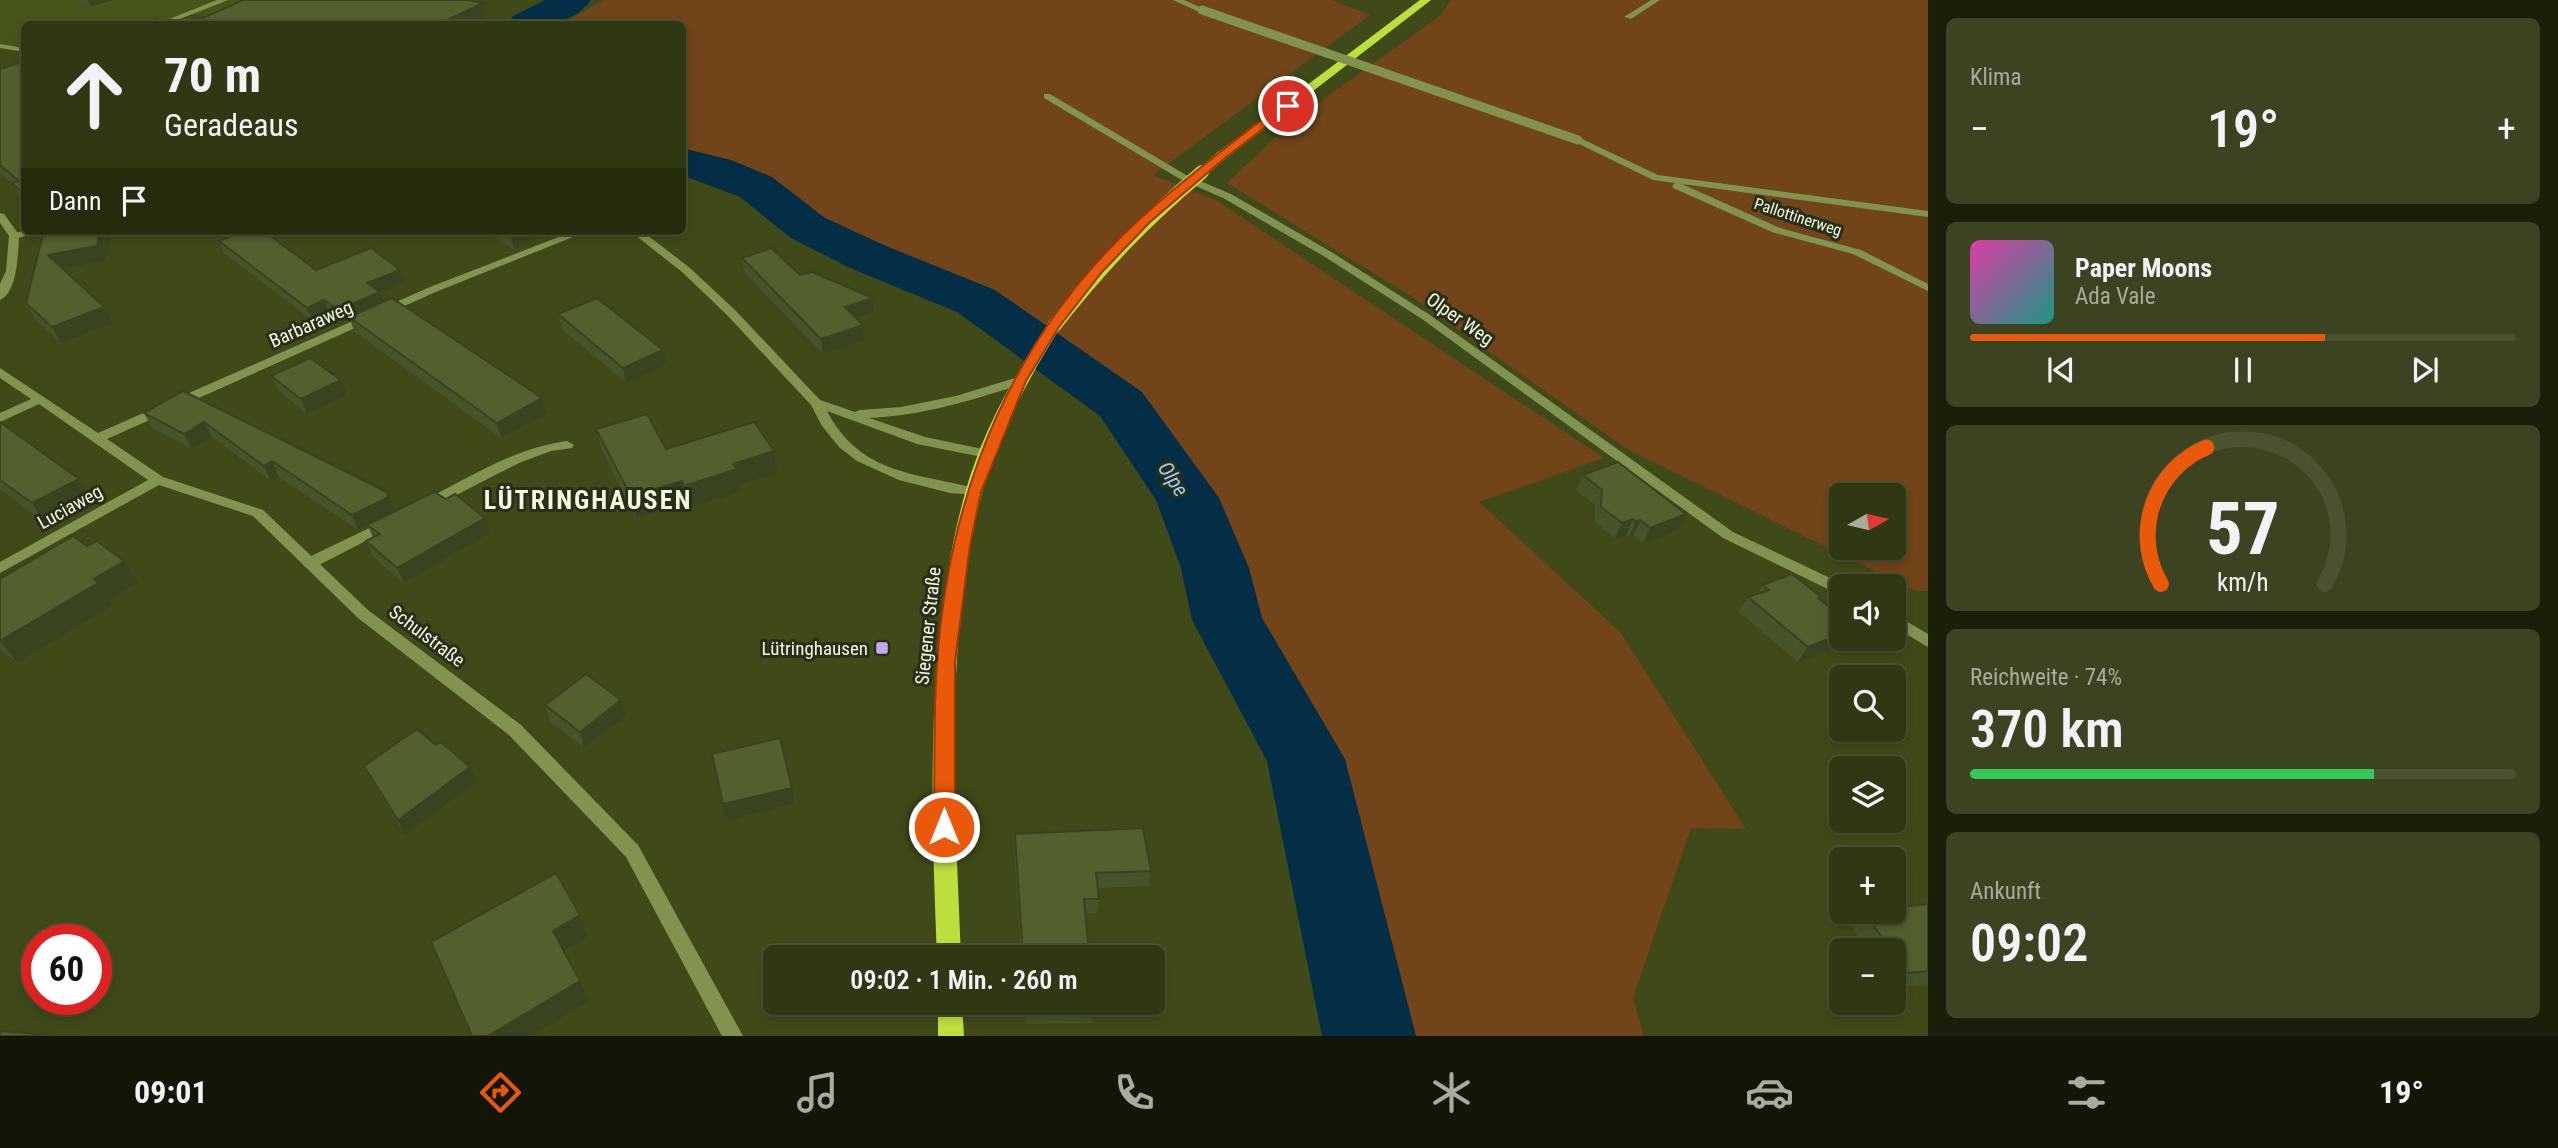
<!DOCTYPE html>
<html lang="de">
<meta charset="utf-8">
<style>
:root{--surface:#2f3812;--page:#3b4320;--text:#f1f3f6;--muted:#a7ac9f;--line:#4a5232;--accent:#ea580c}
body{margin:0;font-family:"Roboto Condensed",sans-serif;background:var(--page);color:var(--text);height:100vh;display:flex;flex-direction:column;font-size:26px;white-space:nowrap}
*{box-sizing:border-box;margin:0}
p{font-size:23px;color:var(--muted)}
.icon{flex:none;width:38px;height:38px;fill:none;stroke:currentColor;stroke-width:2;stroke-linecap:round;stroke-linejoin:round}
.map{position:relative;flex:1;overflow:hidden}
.drawer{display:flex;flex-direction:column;gap:18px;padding:18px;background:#1a1f0a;width:630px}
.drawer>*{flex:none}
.hud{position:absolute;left:21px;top:21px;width:665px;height:214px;border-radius:10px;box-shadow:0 4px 10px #0003,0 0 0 2px var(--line);background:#2f3812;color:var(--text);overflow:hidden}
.needle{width:46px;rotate:82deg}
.controls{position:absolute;left:1829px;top:483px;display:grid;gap:14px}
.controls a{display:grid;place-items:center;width:77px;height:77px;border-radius:10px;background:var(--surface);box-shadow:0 4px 10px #0003,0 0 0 2px var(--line);font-size:35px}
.speed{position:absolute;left:21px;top:924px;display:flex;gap:14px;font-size:35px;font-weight:700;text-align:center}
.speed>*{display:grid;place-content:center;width:91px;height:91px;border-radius:50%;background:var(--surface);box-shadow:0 4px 10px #0003,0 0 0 2px var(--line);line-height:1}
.speed .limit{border:10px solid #d22;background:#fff;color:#111}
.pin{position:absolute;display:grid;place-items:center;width:60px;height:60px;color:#fff;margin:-30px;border:4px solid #fff;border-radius:50%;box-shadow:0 2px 7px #0007}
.me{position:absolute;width:77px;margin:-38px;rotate:0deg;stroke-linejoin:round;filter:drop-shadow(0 0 5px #0008)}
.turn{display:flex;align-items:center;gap:24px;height:147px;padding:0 28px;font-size:32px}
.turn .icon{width:91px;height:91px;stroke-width:2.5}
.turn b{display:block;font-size:49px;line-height:60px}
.then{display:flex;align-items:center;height:66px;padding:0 28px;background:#0003;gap:14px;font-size:26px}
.big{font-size:52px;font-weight:600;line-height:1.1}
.drawer .card{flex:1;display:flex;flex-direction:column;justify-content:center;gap:10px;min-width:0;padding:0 24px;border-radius:10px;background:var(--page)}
.drawer .dial{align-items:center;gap:0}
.dial svg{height:182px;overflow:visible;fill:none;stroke:var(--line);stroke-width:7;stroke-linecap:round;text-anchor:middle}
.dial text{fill:var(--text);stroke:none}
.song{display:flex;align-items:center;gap:21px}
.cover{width:84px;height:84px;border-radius:10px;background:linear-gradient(135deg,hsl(320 70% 55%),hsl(170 70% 35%))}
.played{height:7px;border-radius:4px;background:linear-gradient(90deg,var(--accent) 65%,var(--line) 65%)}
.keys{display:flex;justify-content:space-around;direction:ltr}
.heat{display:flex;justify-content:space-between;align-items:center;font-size:38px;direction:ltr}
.charge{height:10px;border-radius:5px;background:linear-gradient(90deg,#34c759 74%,var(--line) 0)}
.trip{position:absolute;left:763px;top:945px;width:402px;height:70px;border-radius:10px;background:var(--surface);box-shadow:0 4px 10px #0003,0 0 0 2px var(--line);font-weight:600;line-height:70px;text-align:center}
.dock{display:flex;height:112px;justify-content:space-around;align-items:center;background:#131607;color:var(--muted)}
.dock .icon{width:49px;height:49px}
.dock .active{color:var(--accent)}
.dock b{font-size:32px;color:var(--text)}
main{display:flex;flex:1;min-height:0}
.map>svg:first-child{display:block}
</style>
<main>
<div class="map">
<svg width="1928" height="1036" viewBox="0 0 1928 1036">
<rect width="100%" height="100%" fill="#3f4a18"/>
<polygon fill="#475519" points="0,0 414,0 259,24 189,14 161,24 24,24 24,50 0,46"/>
<g fill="#714419" fill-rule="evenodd">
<polygon points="604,0 1332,0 1370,15 1153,175 1216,200 1604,458 1479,502 1621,633 1746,829 1691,828 1633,998 1644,1036 1390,1036 1317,733 1244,623 1231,571 1207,499 1134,401 985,297 874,252 826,228 768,187 735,169 683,156 682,24 562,24"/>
<path d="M1451,0h477v591h-13l-288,-142 -218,-154 -182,-112 66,-62 148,-106zM1841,495h53v53h-53z"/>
</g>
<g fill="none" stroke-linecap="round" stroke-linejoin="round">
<g fill="#042d46" fill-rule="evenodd">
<path d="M545,0h46c-18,26 -55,27 -83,24l5,-8z"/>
<polygon points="682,148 731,160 772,177 825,218 886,246 995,290 1142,392 1219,498 1249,568 1262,618 1345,759 1416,1036 1322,1036 1267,761 1192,620 1181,568 1156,500 1100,416 957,312 850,268 791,238 740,197 682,175"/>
</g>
<g fill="#81934e" fill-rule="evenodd">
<polygon points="1173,0 1184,0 1206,10 1199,12"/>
<polygon points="1651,0 1660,0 1631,19 1624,17"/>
<polygon points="1578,137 1658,175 1928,211 1928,217 1682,184 1780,228 1861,250 1928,284 1928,291 1853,254 1772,232 1673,188 1672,186 1675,183 1653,180 1575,142 1575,138"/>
<path d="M567,441l7,4 -2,3 -21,3 -32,12 -86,44h-10l-2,-3 2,-3c47,-24 91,-53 144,-60z"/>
<polygon points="388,519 393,521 395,524 393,527 315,567 305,567 303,563 305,559"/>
</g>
<g fill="#81934e" fill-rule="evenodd">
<polygon points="217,0 228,0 167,24 157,24"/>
<polygon points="1044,94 1050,94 1186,175 1231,194 1333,253 1430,315 1733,532 1847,586 1841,586 1841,594 1836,593 1723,538 1422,319 1325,257 1223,198 1180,179 1044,98"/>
<path d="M0,213l4,1 13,18 22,-1 -20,7c-1,17 -2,55 -19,62v-16l6,-13 3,-35 -9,-13z"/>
<polygon points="574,231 588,231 438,291 107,439 163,477 263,510 368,610 521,725 638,845 743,1036 722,1036 626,857 509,735 358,618 253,516 159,485 0,573 0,562 148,480 39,404 0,422 0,413 31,399 0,378 0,368 98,433 430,287"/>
<polygon points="1894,614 1928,634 1928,647 1894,627"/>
</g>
<g fill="#81934e" fill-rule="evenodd">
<polygon points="0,44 24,48 24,52 0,48"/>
<path d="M630,231h12l48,37 45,42 85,90 35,12 5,-2 41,-3 55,-11 59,-18h8l2,3 -2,3c-50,16 -101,32 -154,34l56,19 67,14 2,3 -2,3 -5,1 -70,-14 -90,-33c34,65 91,62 152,78l2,3 -2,3 -29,-2 -51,-13 -42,-19 -18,-14 -17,-21 -11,-21 -84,-90 -45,-43z"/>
</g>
<g fill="#bddf3e" fill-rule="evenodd">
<polygon points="1420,0 1431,0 1225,159 1217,159 1217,153"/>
<path d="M1054,322l7,4c-32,52 -63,107 -79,167 -39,150 -27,310 -21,464h-24c-6,-150 -12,-318 28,-464 17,-61 49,-118 84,-170z"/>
<polygon points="938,1003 962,1003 964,1036 938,1036"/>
</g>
<polyline stroke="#81934e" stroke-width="9" points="1202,10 1578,140"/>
<polyline stroke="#bddf3e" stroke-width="10" points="1200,174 1221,156"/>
<path stroke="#bddf3e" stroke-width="14" d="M1054,326c47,-60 89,-104 148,-154"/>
</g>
<g fill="#475328">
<polygon points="70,0 113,0 91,7"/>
<polygon points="24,62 24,201 20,198 13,183 0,173 0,69"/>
<polygon points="44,231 105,261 63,269 104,307 113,323 61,343 35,319 26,303"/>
<polygon points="483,231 551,231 514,249"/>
<polygon points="219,241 316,270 400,270 404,282 380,292 383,302 542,398 547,413 501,438 354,331 350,319 342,323 329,313 312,320 224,253"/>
<polygon points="742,258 873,298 874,312 856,318 864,340 823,354 744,272"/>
<polygon points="558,314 666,365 626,383 562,329"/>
<polygon points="271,376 341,380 347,395 307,414 278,390"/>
<polygon points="183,391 387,492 395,512 490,533 404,583 373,557 366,541 373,538 368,525 358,530 279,477 271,481 212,437 192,449 152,428 144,413"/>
<polygon points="0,422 91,498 45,523 0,489"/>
<polygon points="596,429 666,449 777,473 740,485 741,491 689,508 686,503 636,518 602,451"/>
<polygon points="1583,475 1678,530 1643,543 1633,536 1629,537 1626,535 1615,538 1595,522 1595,505 1576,490"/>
<polygon points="87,546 124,561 138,583 110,600 113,605 17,663 0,649 0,579"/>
<polygon points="1763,585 1819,599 1846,644 1798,662 1739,612 1748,597 1758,593"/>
<polygon points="545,705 626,716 584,748 550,721"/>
<polygon points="364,766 476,782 405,835 372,781"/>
<polygon points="1015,834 1151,871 1149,886 1098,888 1099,899 1097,913 1085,914 1089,957 1021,957 1014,849"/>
<polygon points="1928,904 1928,984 1894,988 1894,950 1867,950 1851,926 1863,912 1894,912"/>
<polygon points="1024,1003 1094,1003 1094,1009 1092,1023 1026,1024"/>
</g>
<g fill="#3a4320">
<polygon points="88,0 113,0 91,7"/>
<polygon points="483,3 486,16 469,24 439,24"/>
<polygon points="100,231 111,231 105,261 57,270 48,255"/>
<polygon points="516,231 551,231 514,249 510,234"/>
<polygon points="400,270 404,282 380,292 384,304 349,317 350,319 342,323 338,310 367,283"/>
<polygon points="873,298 874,312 846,321 845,307"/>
<polygon points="324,300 329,313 312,320 307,308"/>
<polygon points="104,307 113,323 61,343 52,327"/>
<polygon points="863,325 864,340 823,354 821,339"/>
<polygon points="663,350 666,365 626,383 623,368"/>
<polygon points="341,380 347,395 307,414 301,399"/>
<polygon points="542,398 547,413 501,438 497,423"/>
<polygon points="204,422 212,437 192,449 184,434"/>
<polygon points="774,451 777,473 740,485 741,491 689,508 684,486 733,464"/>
<polygon points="272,461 279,477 271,481 264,466"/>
<polygon points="79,479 91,498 45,523 32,503"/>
<polygon points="682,481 686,503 636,518 631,496"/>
<polygon points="389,497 395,512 358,530 352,515"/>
<polygon points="1686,514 1678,530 1643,543 1650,528"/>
<polygon points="485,518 490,533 404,583 397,568"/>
<polygon points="1633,519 1626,535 1615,538 1622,523"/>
<polygon points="1640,520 1633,536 1629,537 1636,522"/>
<polygon points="124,561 138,583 110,600 113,605 17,663 0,641 94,579"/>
<polygon points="1841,634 1841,639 1850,639 1846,644 1798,662 1808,647"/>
<polygon points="621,700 626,716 584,748 580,732"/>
<polygon points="470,767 476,782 405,835 398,820"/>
<polygon points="792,788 794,803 726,820 723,804"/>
<polygon points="580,915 588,936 561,952 553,931"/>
<polygon points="580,981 588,1001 532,1036 488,1036"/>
</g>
<g fill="#53602e" stroke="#3a4320" stroke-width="2">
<polygon points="243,0 468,0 483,3 439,24 145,24 156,19 190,24"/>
<polygon points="22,62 24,62 24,194 12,183 19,181 0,165 0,69"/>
<polygon points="44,231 100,231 97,246 48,255 104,307 52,327 26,303"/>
<polygon points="245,231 264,231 316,270 371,248 400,270 367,283 380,292 338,310 324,300 307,308 219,241"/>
<polygon points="771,248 800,275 812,272 873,298 845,307 863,325 821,339 742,258"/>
<polygon points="392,298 542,398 497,423 349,317"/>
<polygon points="597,298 663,350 623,368 558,314"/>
<polygon points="310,358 341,380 301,399 271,376"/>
<polygon points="183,391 387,492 389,497 352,515 272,461 264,466 204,422 184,434 144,413"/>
<polygon points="647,414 666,449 754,422 774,451 733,464 737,469 684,486 682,481 631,496 596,429"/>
<polygon points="0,422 79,479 32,503 0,480"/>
<polygon points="1618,462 1686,514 1650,528 1640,520 1636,522 1633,519 1622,523 1601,507 1602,490 1583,475"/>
<polygon points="434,492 446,499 455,494 485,518 397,568 366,541 380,534 367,525"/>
<polygon points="73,536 87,546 97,541 124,561 94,579 98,583 0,641 0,579"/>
<polygon points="1792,574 1821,597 1818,598 1841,616 1841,634 1808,647 1748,597 1769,590 1763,585"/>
<polygon points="586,674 621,700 580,732 545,705"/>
<polygon points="417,729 436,745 441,742 470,767 398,820 364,766"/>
<polygon points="780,738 792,788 723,804 712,754"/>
<polygon points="1143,828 1151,871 1096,873 1099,899 1084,899 1089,957 1023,957 1015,834"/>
<polygon points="556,873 580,915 553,931 580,981 488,1036 472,1036 431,942"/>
<polygon points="1928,904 1928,971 1907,973 1894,954 1894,950 1891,950 1864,912 1894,912 1894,908"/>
<polygon points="1026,1003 1094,1003 1094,1009 1026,1010"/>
<polygon points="0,1031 59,1036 0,1036"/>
</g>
<path fill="#ea580c" stroke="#983908" stroke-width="2" d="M1284,103l9,3 -68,52 -75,64 -48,50 -43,55 -33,54 -45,111 -11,54 -15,116v165l-3,6 -8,3 -7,-3 -3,-6c1,-54 -1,-110 3,-164 12,-173 76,-330 206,-447 45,-40 93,-77 141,-113z"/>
<rect fill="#c3a7f2" stroke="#282e18" stroke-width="2.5" x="875" y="641" width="14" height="14" rx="3.5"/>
<g text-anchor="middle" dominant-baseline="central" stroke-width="6" stroke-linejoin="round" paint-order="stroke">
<g font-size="16" fill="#f1f9de" stroke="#282e18">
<text transform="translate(1798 217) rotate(18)">Pallottinerweg</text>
</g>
<g font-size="19" fill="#f1f9de" stroke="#282e18">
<text transform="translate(1460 319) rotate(35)">Olper Weg</text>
<text transform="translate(311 324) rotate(-24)">Barbaraweg</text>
<text transform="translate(70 507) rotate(-29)">Luciaweg</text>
<text transform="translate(928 626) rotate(-84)">Siegener Straße</text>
<text transform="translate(427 636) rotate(37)">Schulstraße</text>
</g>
<g font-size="19" fill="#f1f9de" stroke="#282e18" text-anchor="end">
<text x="868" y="648">Lütringhausen</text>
</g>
<g font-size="21" font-style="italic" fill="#9ccef3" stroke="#282e18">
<text transform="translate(1173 479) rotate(56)">Olpe</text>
</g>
<g font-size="26" font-weight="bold" letter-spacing="2" fill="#f1f9de" stroke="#282e18">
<text x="588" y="500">LÜTRINGHAUSEN</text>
</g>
</g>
</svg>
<div class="controls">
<a><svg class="needle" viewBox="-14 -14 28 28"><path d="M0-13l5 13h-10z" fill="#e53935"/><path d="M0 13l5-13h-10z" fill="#a7ac9f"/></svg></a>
<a><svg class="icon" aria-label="sound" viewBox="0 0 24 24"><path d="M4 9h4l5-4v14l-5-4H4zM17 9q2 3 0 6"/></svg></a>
<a><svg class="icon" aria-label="search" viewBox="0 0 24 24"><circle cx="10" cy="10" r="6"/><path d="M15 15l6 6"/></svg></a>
<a><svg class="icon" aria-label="layers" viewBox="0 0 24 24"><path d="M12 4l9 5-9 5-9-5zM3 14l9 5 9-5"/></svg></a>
<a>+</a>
<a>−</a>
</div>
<div class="speed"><div class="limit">60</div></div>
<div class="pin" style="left:1288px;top:106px;background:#d93025"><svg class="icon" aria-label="arrive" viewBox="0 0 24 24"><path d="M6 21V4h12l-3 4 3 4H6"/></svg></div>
<svg class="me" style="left:944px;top:827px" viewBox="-20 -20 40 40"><circle r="17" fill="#ea580c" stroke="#fff" stroke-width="3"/><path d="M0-11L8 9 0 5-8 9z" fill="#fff"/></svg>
<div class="trip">09:02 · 1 Min. · 260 m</div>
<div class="hud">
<div class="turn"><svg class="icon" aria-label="ahead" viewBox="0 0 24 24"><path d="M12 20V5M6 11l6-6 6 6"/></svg><div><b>70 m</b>Geradeaus</div></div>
<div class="then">Dann<svg class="icon" aria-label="arrive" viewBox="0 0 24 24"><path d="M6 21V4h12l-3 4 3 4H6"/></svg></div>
</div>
</div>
<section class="drawer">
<div class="card"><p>Klima</p>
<div class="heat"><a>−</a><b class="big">19°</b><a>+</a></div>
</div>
<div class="card">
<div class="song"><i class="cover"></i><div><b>Paper Moons</b><p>Ada Vale</p></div></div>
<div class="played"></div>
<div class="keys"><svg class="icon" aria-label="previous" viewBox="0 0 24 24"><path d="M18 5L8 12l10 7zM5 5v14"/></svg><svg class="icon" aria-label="pause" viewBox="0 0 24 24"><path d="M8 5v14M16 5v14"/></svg><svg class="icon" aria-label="next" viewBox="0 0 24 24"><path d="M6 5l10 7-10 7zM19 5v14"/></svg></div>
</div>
<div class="card dial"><svg viewBox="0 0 100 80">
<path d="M14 69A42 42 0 1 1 86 69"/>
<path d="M14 69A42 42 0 0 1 34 9" stroke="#ea580c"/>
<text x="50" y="56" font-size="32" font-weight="700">57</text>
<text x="50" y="72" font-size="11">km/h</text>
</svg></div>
<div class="card"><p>Reichweite · 74%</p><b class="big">370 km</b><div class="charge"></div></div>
<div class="card"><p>Ankunft</p><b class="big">09:02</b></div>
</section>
</main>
<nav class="dock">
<b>09:01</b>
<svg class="icon active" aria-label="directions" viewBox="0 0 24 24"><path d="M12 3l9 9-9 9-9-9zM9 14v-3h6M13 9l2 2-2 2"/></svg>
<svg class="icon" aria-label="music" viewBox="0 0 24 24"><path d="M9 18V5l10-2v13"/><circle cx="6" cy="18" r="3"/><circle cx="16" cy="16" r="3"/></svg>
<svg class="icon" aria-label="phone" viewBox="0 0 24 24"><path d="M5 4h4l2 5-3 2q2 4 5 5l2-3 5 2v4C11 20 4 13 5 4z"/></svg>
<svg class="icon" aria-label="climate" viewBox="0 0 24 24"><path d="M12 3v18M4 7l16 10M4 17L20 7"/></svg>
<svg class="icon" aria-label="car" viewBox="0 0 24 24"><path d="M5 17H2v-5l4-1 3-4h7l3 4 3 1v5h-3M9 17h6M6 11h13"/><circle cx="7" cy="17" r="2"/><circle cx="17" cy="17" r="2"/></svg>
<svg class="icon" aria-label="filters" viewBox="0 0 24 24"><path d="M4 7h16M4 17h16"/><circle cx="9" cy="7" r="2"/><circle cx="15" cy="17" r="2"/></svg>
<b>19°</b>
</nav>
